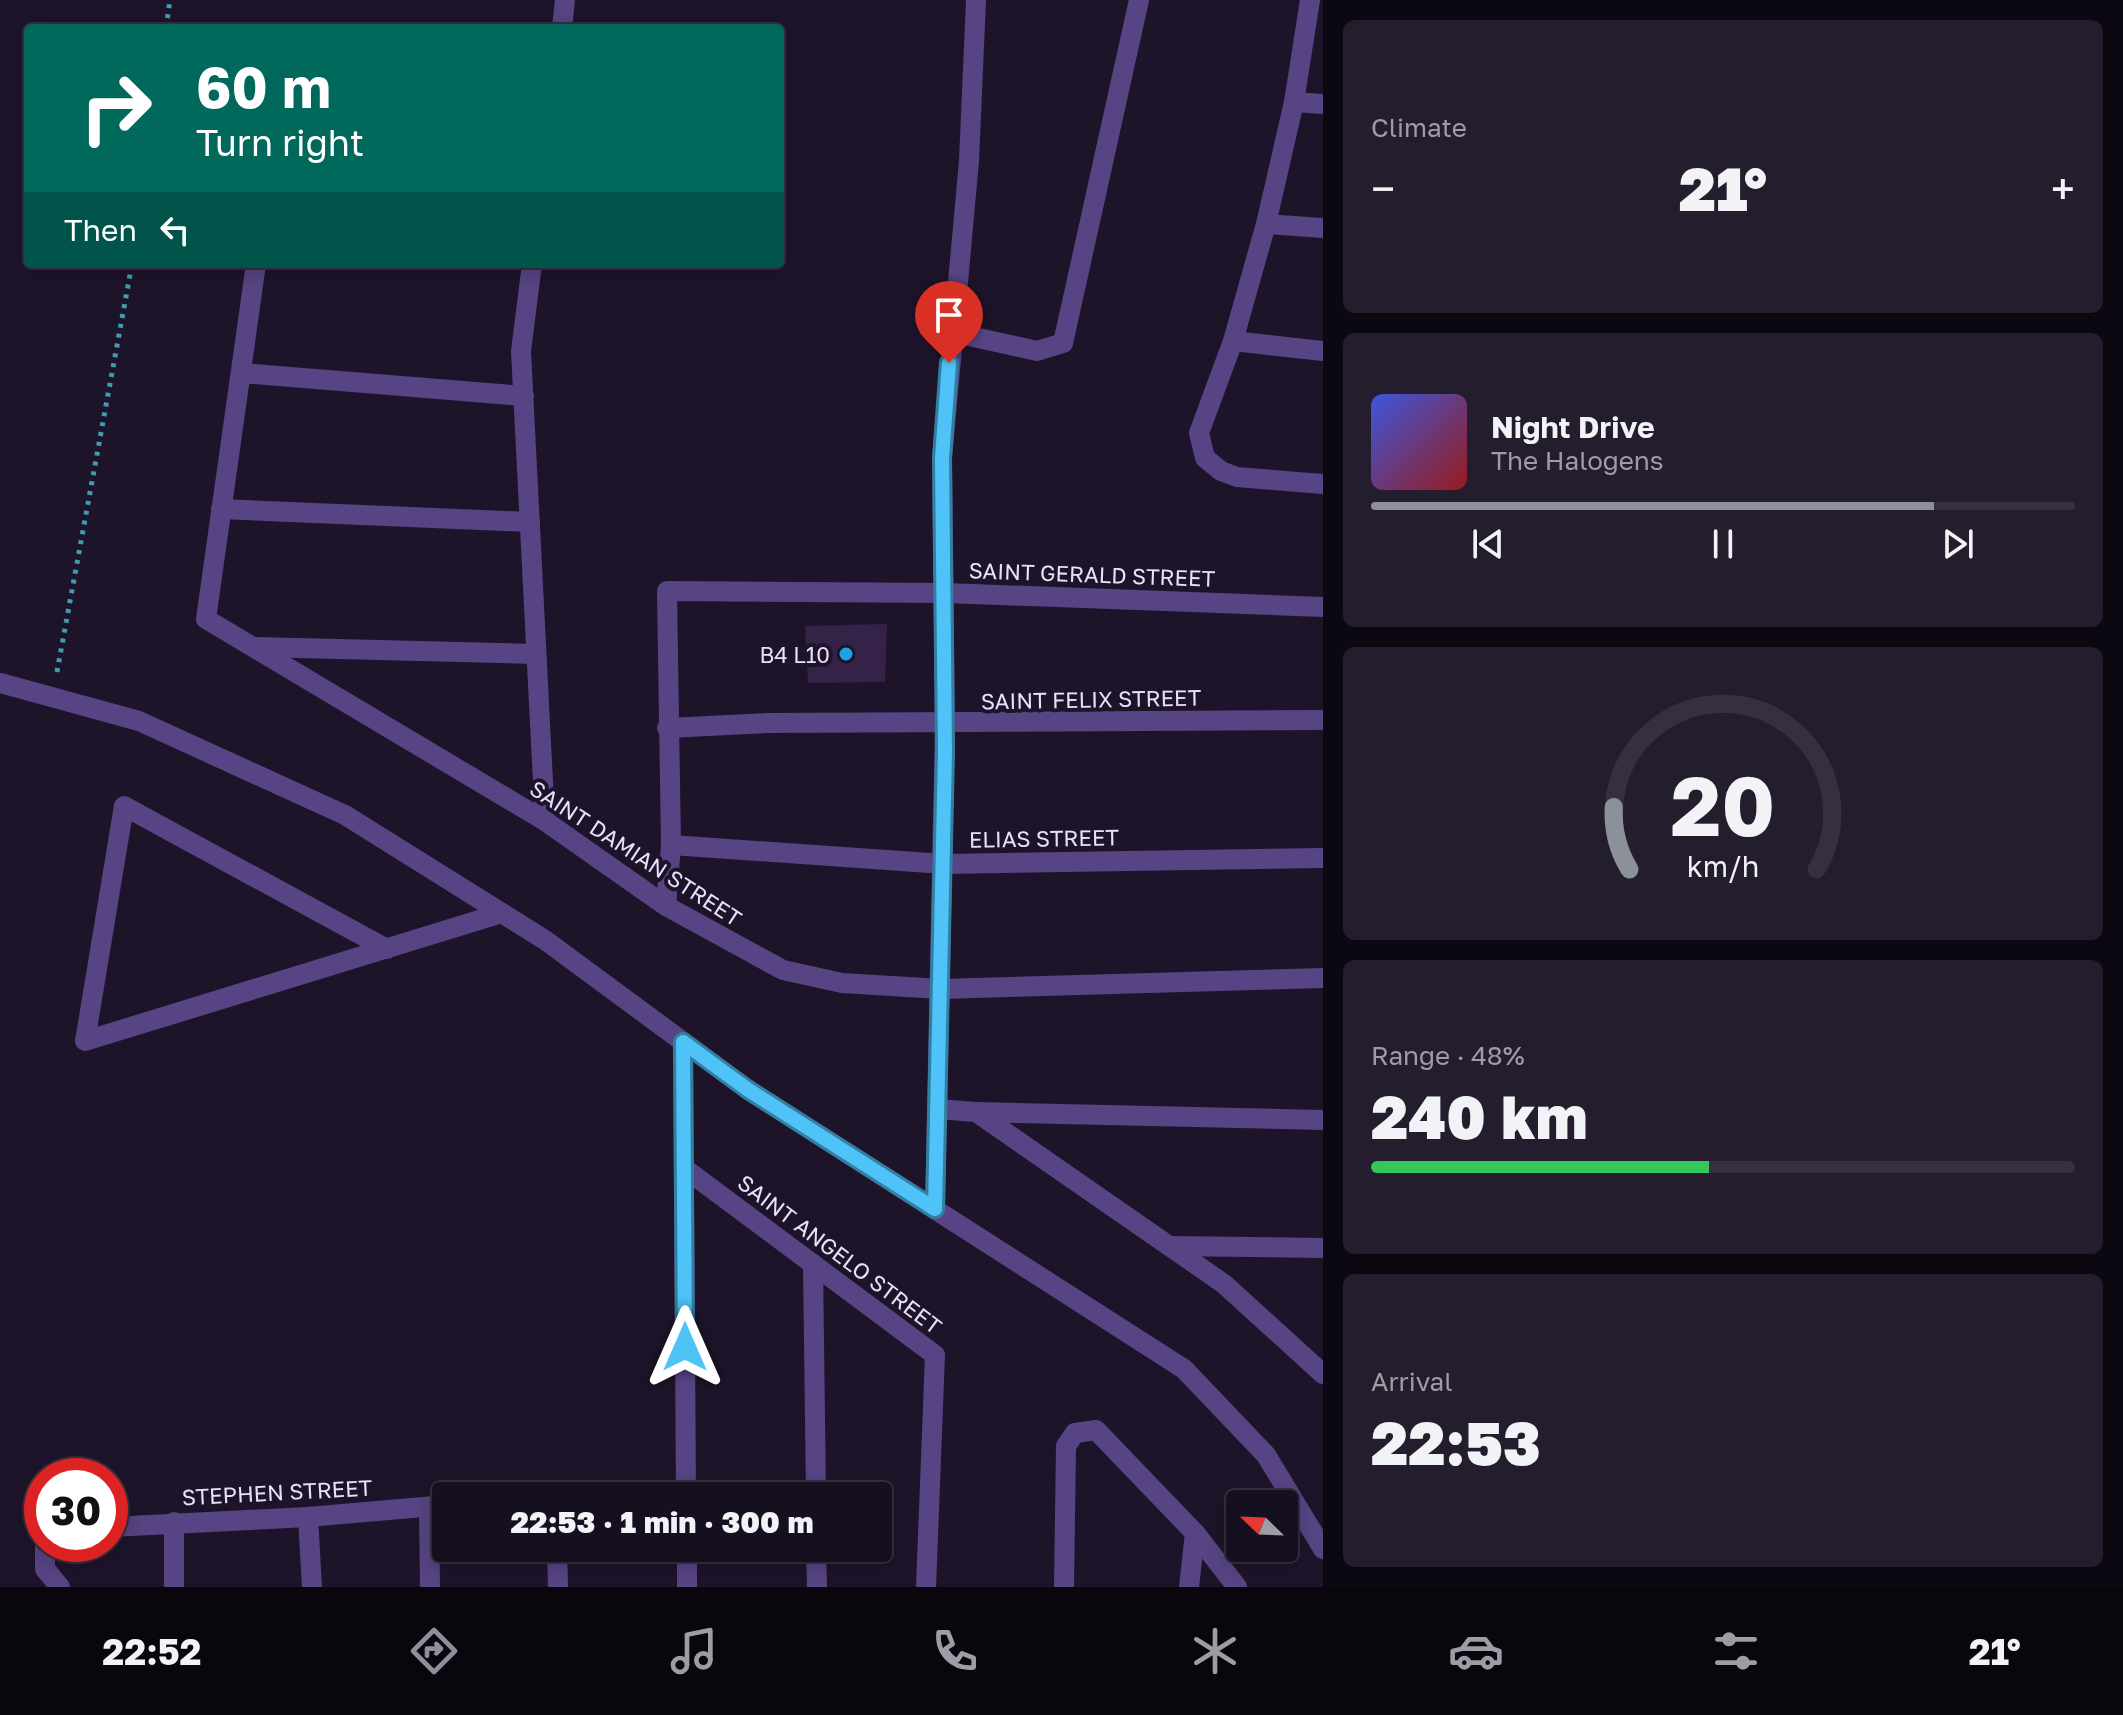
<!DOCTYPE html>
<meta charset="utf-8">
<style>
:root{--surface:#160f20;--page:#231d2d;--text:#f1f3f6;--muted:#9e9ca5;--line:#352f3e;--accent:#8c9099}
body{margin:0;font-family:"Golos Text",sans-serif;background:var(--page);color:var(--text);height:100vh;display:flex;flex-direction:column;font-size:30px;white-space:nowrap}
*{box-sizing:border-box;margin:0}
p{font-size:26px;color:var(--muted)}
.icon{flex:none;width:44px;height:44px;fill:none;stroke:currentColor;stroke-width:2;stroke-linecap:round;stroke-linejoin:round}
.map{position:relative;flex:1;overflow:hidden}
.drawer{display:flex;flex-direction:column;gap:20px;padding:20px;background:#0c0812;width:800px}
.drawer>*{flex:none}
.guide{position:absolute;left:24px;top:24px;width:760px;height:244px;border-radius:8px;box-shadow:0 4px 20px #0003,0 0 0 2px var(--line);background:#00695c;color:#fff;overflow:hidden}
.needle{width:52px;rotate:293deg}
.fabs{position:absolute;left:1226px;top:1490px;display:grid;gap:16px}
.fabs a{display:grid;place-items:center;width:72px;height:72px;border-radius:8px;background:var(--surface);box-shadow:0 4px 20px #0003,0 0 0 2px var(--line);font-size:40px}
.speed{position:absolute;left:24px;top:1458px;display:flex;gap:16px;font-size:40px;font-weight:700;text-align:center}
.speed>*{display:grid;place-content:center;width:104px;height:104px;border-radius:50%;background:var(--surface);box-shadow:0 4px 20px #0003,0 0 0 2px var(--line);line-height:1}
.speed .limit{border:12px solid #d22;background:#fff;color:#111}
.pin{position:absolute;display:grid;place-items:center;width:68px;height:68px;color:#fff;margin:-82px -34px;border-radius:50% 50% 50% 0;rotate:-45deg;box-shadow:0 0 8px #0007}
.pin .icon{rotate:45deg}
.me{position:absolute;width:88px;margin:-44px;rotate:0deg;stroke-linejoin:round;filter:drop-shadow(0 0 6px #0008)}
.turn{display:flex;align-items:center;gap:28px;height:168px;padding:0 40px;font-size:36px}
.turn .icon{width:104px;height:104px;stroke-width:2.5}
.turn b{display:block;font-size:56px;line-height:68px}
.then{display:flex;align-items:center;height:76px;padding:0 40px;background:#0003;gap:16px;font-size:30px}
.big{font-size:60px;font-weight:800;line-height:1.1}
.drawer .tile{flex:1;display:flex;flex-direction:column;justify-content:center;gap:12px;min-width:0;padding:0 28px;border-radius:12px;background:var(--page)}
.drawer .dial{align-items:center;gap:0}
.dial svg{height:208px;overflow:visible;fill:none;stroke:var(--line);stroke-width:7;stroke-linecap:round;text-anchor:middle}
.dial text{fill:var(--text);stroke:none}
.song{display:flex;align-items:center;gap:24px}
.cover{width:96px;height:96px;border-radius:12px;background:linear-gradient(135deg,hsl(230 70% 55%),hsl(0 70% 35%))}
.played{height:8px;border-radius:4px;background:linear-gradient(90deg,var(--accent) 80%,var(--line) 80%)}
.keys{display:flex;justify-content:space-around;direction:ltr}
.heat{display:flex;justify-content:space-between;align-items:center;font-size:44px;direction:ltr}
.charge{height:12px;border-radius:6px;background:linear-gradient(90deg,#34c759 48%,var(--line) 0)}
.trip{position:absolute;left:432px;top:1482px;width:460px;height:80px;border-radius:8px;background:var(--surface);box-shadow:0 4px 20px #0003,0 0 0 2px var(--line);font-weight:800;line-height:80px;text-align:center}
.tabs{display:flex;height:128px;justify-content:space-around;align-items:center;background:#09060d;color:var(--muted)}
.tabs .icon{width:56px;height:56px}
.tabs .active{color:var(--accent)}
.tabs b{font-size:36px;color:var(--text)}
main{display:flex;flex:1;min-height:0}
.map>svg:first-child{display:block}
</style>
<main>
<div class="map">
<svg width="1323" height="1587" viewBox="0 0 1323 1587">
<rect width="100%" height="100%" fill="#1e142a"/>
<polygon fill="#342249" points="887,624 885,682 808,683 805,626"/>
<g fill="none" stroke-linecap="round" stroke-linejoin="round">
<g stroke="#3e9cb3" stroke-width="5" stroke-dasharray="4 6" stroke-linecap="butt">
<polyline points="166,28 170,0"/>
<polyline points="57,672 132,264"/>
</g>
<g stroke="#574484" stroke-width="20">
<polyline points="1310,0 1294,102 1266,224 1233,341 1199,433 1205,458 1221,471 1237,477 1323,484"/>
<polyline points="562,28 565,0"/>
<polyline points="1294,102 1323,104"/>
<polyline points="1266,224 1323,228"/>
<polyline points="256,264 206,619 545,821 666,906 783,970 842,983 941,989 1323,978"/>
<polyline points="532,264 521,351 545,821"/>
<polyline points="951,332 1037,351 1063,343 1139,0"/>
<polyline points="1233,341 1323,351"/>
<polyline points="241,373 524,396"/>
<polyline points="221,509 530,522"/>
<polyline points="257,647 536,654"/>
<polyline points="0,683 139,721 345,815 545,940 747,1089 1184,1369 1266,1455 1323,1549"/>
<polyline points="667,728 768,723 1323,720"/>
<polyline points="671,845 944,864 1323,858"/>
<polyline points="666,906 671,845 667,591 946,593 1323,607"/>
<polyline points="387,949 124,806 85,1041 502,913"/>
<polyline points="683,1042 686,1496"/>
<polyline points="937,1109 976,1112 1224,1284 1323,1374"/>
<polyline points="976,1112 1323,1120"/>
<polyline points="684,1168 935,1355 926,1587"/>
<polyline points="935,1209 945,724 942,458 969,161 976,0"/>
<polyline points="1169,1246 1323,1248"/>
<polyline points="813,1264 816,1496"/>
<polyline points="429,1507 430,1587"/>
<polyline points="308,1517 312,1587"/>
<polyline points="174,1522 174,1587"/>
<polyline points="110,1527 308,1517 446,1505"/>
<polyline points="45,1544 45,1569 60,1587"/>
<polyline points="557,1548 558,1587"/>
<polyline points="687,1548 687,1587"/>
<polyline points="816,1548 817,1587"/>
<polyline points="1064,1587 1066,1446 1075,1433 1096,1430 1195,1533 1237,1587"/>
<polyline points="1189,1587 1195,1533"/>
</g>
</g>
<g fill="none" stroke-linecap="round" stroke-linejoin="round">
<defs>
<polyline id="route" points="685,1347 683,1042 747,1089 935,1209 945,752 942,458 949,363"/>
</defs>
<use href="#route" stroke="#337fa1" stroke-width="20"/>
<use href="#route" stroke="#4fc3f7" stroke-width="14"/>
</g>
<circle fill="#1fa1e9" stroke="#1e142a" stroke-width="3" cx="846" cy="654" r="8"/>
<g text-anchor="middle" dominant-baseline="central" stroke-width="8" stroke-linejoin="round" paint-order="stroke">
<g font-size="22" fill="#ebe0fc" stroke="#1e142a">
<text transform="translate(1092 574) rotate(2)">SAINT GERALD STREET</text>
<text transform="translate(1091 699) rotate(-1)">SAINT FELIX STREET</text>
<text transform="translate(1044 838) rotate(-1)">ELIAS STREET</text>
<text transform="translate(636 853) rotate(33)">SAINT DAMIAN STREET</text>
<text transform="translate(840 1254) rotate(37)">SAINT ANGELO STREET</text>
<text transform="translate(277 1492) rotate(-3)">STEPHEN STREET</text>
</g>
<g font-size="22" fill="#ebe0fc" stroke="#1e142a" text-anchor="end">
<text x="830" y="654">B4 L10</text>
</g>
</g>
</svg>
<div class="fabs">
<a><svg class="needle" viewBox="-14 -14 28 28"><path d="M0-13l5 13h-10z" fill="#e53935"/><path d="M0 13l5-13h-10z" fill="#9e9ca5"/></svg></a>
</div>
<div class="speed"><div class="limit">30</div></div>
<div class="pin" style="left:949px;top:363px;background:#d93025"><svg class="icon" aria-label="arrive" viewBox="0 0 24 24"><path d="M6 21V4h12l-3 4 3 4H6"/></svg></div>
<svg class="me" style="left:685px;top:1347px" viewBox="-20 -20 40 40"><path d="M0-17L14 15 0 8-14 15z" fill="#4fc3f7" stroke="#fff" stroke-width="4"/></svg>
<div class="trip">22:53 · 1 min · 300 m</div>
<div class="guide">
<div class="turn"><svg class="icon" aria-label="right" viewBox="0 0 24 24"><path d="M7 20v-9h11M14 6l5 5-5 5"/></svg><div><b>60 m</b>Turn right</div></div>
<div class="then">Then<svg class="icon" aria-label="left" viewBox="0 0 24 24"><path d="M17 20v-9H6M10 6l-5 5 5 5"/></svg></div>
</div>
</div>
<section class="drawer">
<div class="tile"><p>Climate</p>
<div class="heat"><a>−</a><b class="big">21°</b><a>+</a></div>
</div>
<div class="tile">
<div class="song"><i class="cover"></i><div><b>Night Drive</b><p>The Halogens</p></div></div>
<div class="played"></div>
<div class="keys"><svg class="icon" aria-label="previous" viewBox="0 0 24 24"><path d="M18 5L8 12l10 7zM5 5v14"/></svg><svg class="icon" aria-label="pause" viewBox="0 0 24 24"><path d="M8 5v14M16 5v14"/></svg><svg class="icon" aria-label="next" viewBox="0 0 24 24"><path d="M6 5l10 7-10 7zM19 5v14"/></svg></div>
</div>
<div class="tile dial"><svg viewBox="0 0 100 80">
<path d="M14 69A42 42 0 1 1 86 69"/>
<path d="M14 69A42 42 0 0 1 8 45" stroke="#8c9099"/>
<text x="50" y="56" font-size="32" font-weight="700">20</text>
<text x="50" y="72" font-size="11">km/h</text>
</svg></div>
<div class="tile"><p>Range · 48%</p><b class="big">240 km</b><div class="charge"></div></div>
<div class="tile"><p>Arrival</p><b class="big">22:53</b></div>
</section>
</main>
<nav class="tabs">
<b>22:52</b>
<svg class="icon active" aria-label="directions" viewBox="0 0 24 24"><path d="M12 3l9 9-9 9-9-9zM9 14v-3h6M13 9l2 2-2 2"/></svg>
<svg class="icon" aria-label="music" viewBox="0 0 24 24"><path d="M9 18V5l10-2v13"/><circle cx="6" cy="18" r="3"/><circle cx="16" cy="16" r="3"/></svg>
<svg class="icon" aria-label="phone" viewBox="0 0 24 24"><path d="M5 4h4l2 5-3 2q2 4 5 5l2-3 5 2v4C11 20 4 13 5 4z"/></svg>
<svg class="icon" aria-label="climate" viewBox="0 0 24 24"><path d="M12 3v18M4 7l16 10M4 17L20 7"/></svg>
<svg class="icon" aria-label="car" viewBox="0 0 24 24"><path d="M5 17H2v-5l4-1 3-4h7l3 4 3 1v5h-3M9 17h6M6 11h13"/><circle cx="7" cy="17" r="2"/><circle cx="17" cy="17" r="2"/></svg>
<svg class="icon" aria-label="filters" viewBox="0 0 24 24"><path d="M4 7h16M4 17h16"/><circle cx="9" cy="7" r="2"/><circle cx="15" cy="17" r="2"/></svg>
<b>21°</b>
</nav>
